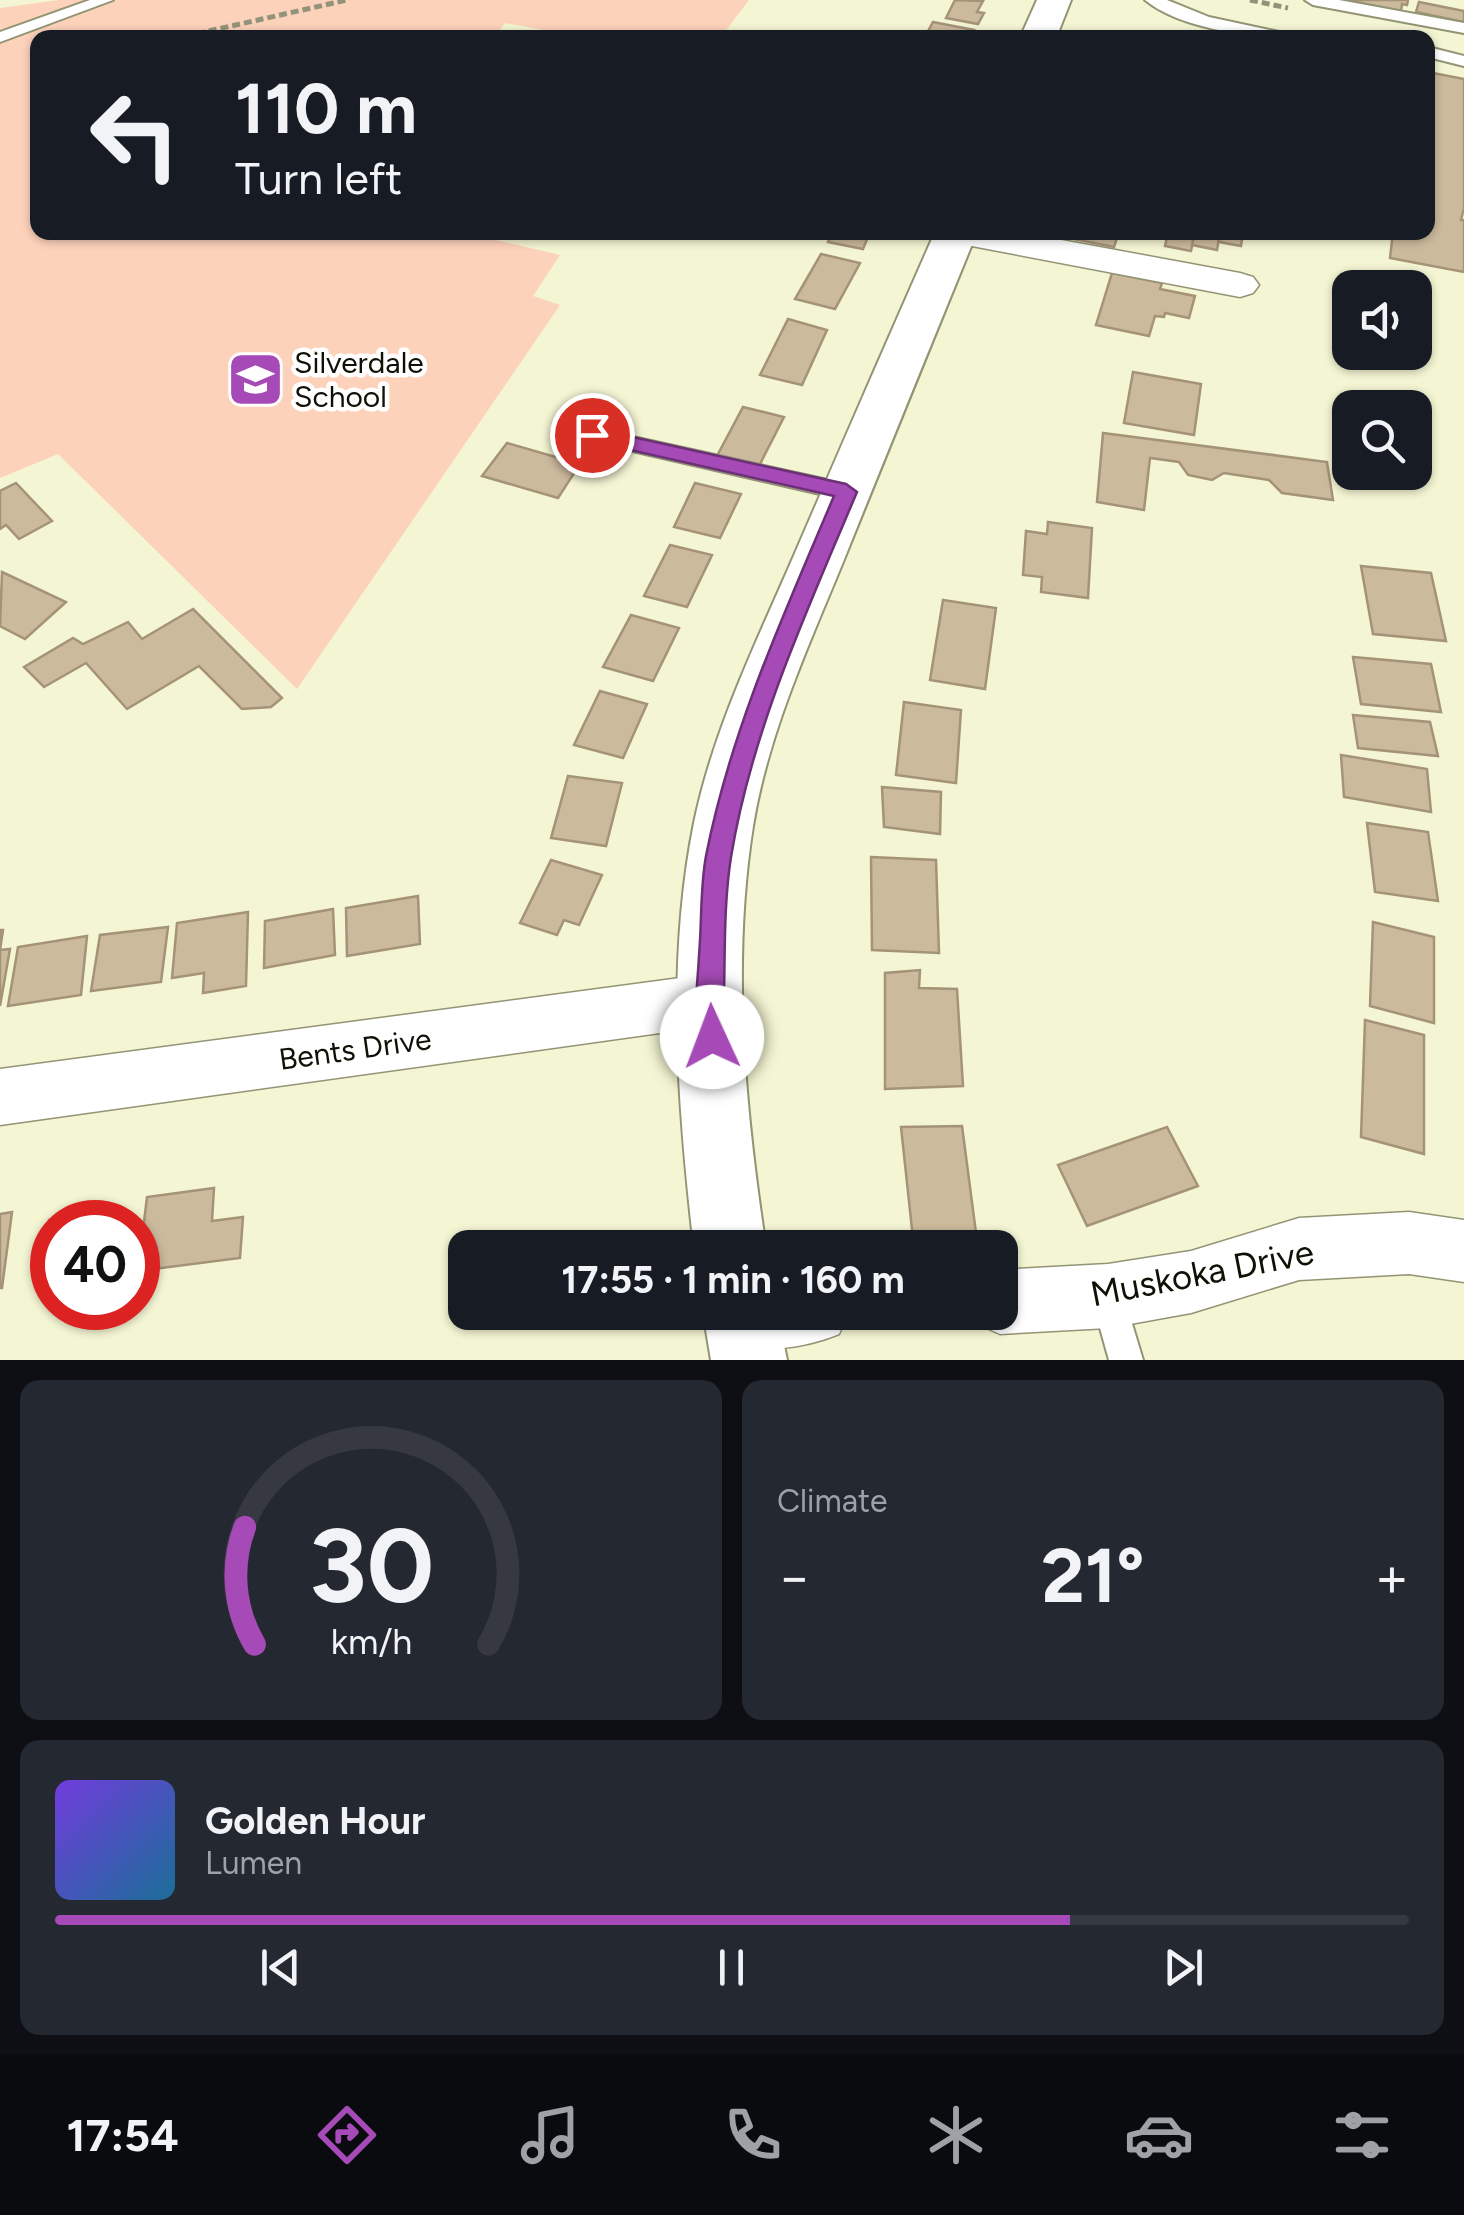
<!DOCTYPE html>
<meta charset="utf-8">
<style>
:root{--surface:#171b24;--page:#242831;--text:#f1f3f6;--muted:#9ea1a6;--line:#363941;--accent:#a54ab6}
body{margin:0;font-family:Figtree,sans-serif;background:var(--page);color:var(--text);height:100vh;display:flex;flex-direction:column;font-size:38px;white-space:nowrap}
*{box-sizing:border-box;margin:0}
p{font-size:32px;color:var(--muted)}
.icon{flex:none;width:55px;height:55px;fill:none;stroke:currentColor;stroke-width:2;stroke-linecap:round;stroke-linejoin:round}
.map{position:relative;height:1360px;overflow:hidden}
.sheet{display:flex;flex-direction:column;gap:20px;padding:20px;background:#0d0f14;flex:1}
.sheet>*{flex:none}
.hud{position:absolute;left:30px;top:30px;width:1405px;height:210px;border-radius:20px;box-shadow:0 2px 8px #0004;background:#171b24;color:var(--text);overflow:hidden}
.controls{position:absolute;left:1332px;top:270px;display:grid;gap:20px}
.controls a{display:grid;place-items:center;width:100px;height:100px;border-radius:20px;background:var(--surface);box-shadow:0 2px 8px #0004;font-size:50px}
.speed{position:absolute;left:30px;top:1200px;display:flex;gap:20px;font-size:50px;font-weight:700;text-align:center}
.speed>*{display:grid;place-content:center;width:130px;height:130px;border-radius:50%;background:var(--surface);box-shadow:0 2px 8px #0004;line-height:1}
.speed .limit{border:15px solid #d22;background:#fff;color:#111}
.pin{position:absolute;display:grid;place-items:center;width:85px;height:85px;color:#fff;margin:-42px;border:5px solid #fff;border-radius:50%;box-shadow:0 2px 10px #0007}
.me{position:absolute;width:110px;margin:-55px;rotate:358deg;stroke-linejoin:round;filter:drop-shadow(0 0 8px #0008)}
.turn{display:flex;align-items:center;gap:35px;height:210px;padding:0 40px;font-size:45px}
.turn .icon{width:130px;height:130px;stroke-width:2.5}
.turn b{display:block;font-size:70px;line-height:85px}
.big{font-size:75px;font-weight:700;line-height:1.1}
.sheet .tile{flex:1;display:flex;flex-direction:column;justify-content:center;gap:15px;min-width:0;padding:0 35px;border-radius:20px;background:var(--page)}
.sheet .dial{align-items:center;gap:0}
.dial svg{height:260px;overflow:visible;fill:none;stroke:var(--line);stroke-width:7;stroke-linecap:round;text-anchor:middle}
.dial text{fill:var(--text);stroke:none}
.song{display:flex;align-items:center;gap:30px}
.cover{width:120px;height:120px;border-radius:15px;background:linear-gradient(135deg,hsl(260 70% 55%),hsl(200 70% 35%))}
.played{height:10px;border-radius:5px;background:linear-gradient(90deg,var(--accent) 75%,var(--line) 75%)}
.keys{display:flex;justify-content:space-around;direction:ltr}
.heat{display:flex;justify-content:space-between;align-items:center;font-size:55px;direction:ltr}
.sheet .tiles{flex:1;display:grid;gap:20px;grid-template-columns:1fr 1fr}
.tile:last-child{grid-column:span 2}
.trip{position:absolute;left:448px;top:1230px;width:570px;height:100px;border-radius:20px;background:var(--surface);box-shadow:0 2px 8px #0004;font-weight:700;line-height:100px;text-align:center}
.tab-bar{display:flex;height:160px;justify-content:space-around;align-items:center;background:#090b0e;color:var(--muted)}
.tab-bar .icon{width:70px;height:70px}
.tab-bar .current{color:var(--accent)}
.tab-bar b{font-size:45px;color:var(--text)}
.map>svg:first-child{display:block}
</style>
<div class="map">
<svg width="1464" height="1360" viewBox="0 0 1464 1360">
<rect width="100%" height="100%" fill="#f4f5d3"/>
<polygon fill="#fdd2bb" points="59,0 749,0 721,37 582,37 505,23 494,38 38,38 38,232 467,233 560,255 533,296 560,305 297,689 58,454 0,478 0,8"/>
<g fill="#ccba9d" stroke="#a59377" stroke-width="2.5">
<polygon points="955,0 983,1 977,12 984,13 978,24 946,18"/>
<polygon points="1346,0 1408,0 1407,5 1402,4 1401,11"/>
<polygon points="1419,2 1464,11 1464,22 1416,12"/>
<polygon points="933,22 974,30 970,38 925,37"/>
<polygon points="1428,72 1464,79 1464,208 1461,220 1464,220 1464,272 1390,258 1393,232 1428,232"/>
<polygon points="832,232 870,232 863,249 828,242"/>
<polygon points="1066,232 1119,232 1114,247 1064,237"/>
<polygon points="1168,232 1195,232 1191,251 1165,246"/>
<polygon points="1195,232 1220,232 1217,250 1192,245"/>
<polygon points="1220,232 1243,232 1241,246 1219,242"/>
<polygon points="821,254 860,263 835,309 795,299"/>
<polygon points="1112,273 1162,283 1160,289 1195,296 1189,318 1165,313 1164,317 1155,316 1149,336 1096,325"/>
<polygon points="788,319 827,330 802,385 760,375"/>
<polygon points="1133,372 1201,384 1194,435 1124,423"/>
<polygon points="743,407 784,417 759,466 717,456"/>
<polygon points="1103,433 1327,462 1333,500 1282,493 1269,480 1224,473 1212,480 1188,475 1179,462 1150,458 1144,510 1097,502"/>
<polygon points="507,443 580,464 558,498 482,476"/>
<polygon points="16,483 52,521 19,539 6,525 0,529 0,491"/>
<polygon points="695,483 741,494 720,538 674,527"/>
<polygon points="1048,522 1092,528 1088,598 1041,592 1042,577 1023,575 1026,531 1047,534"/>
<polygon points="670,545 712,555 687,607 644,596"/>
<polygon points="1361,566 1431,573 1446,641 1373,634"/>
<polygon points="2,572 66,602 25,639 0,626"/>
<polygon points="943,600 996,608 985,689 930,680"/>
<polygon points="193,609 282,698 271,707 242,709 199,666 127,709 86,663 44,687 24,667 73,638 83,644 128,622 142,639"/>
<polygon points="631,615 679,628 653,681 603,667"/>
<polygon points="1353,657 1431,664 1441,712 1361,704"/>
<polygon points="600,691 647,704 623,758 574,745"/>
<polygon points="904,702 961,710 956,783 896,775"/>
<polygon points="1353,715 1430,722 1438,756 1358,748"/>
<polygon points="1341,755 1427,769 1431,812 1344,797"/>
<polygon points="568,776 622,783 606,846 551,838"/>
<polygon points="882,787 941,792 940,834 884,827"/>
<polygon points="1367,823 1428,832 1438,901 1375,892"/>
<polygon points="871,857 936,860 939,953 872,950"/>
<polygon points="551,860 602,875 579,925 564,920 557,935 520,923"/>
<polygon points="418,896 420,944 347,956 346,908"/>
<polygon points="333,909 335,955 264,968 265,921"/>
<polygon points="248,912 246,986 203,993 204,973 172,978 177,923"/>
<polygon points="1373,922 1434,937 1434,1023 1370,1006"/>
<polygon points="168,927 161,982 91,991 100,935"/>
<polygon points="0,930 3,930 0,950 10,949 0,1006"/>
<polygon points="87,936 81,995 8,1006 18,947"/>
<polygon points="920,970 919,988 957,989 963,1086 885,1089 885,973"/>
<polygon points="1365,1020 1424,1035 1424,1154 1361,1137"/>
<polygon points="962,1126 978,1248 914,1248 901,1127"/>
<polygon points="1167,1127 1198,1186 1087,1226 1058,1165"/>
<polygon points="214,1188 212,1221 243,1217 240,1258 138,1271 147,1197"/>
<polygon points="113,1209 112,1222 52,1222 52,1290 41,1292 49,1220"/>
<polygon points="12,1212 2,1288 0,1288 0,1214"/>
</g>
<g fill="none" stroke-linecap="round" stroke-linejoin="round">
<defs>
<g id="service">
<polygon points="90,0 113,0 0,42 0,32"/>
<path d="M1145,0h22l42,17 98,21c-48,0 -124,-7 -162,-38z"/>
<polygon points="1305,0 1339,0 1464,23 1464,33 1313,5"/>
<polygon points="1428,47 1464,56 1464,66 1428,57"/>
<polygon points="592,428 846,484 857,492 846,500 584,440 581,435 584,430"/>
<polygon points="1108,1279 1120,1284 1143,1360 1109,1360 1091,1296 1096,1284"/>
</g>
<g id="minor">
<polygon points="938,232 1018,232 1240,273 1253,277 1259,285 1253,293 1240,297 956,243 943,240"/>
<polygon points="710,974 730,982 738,1000 730,1018 710,1026 0,1125 0,1069"/>
<polygon points="1409,1212 1464,1220 1464,1282 1409,1274 1299,1280 1191,1313 1108,1328 1000,1334 978,1324 973,1312 1000,1312 1000,1270 1108,1264 1191,1251 1299,1218"/>
<path d="M710,1312h139l-10,22c-36,15 -85,21 -122,6z"/>
</g>
<g id="tertiary">
<polygon points="1037,0 1071,0 1056,38 1020,38"/>
<path d="M935,232h42c-45,110 -90,220 -134,330 -35,85 -75,172 -90,264 -22,139 -8,283 13,422h-72c-16,-140 -28,-286 0,-425 19,-92 61,-178 98,-263 47,-109 95,-219 143,-328z"/>
<polygon points="703,1312 777,1312 787,1360 711,1360"/>
</g>
</defs>
<use href="#service" stroke="#939474" stroke-width="4"/>
<use href="#minor" stroke="#939474" stroke-width="3"/>
<use href="#tertiary" stroke="#939474" stroke-width="4"/>
<g stroke="#93937b" stroke-width="5" stroke-dasharray="8 4" stroke-linecap="butt">
<polyline points="1250,0 1288,8"/>
<polyline points="89,33 200,33 347,0"/>
</g>
<use href="#service" fill="#fff" fill-rule="evenodd"/>
<use href="#minor" fill="#fff" fill-rule="evenodd"/>
<use href="#tertiary" fill="#fff" fill-rule="evenodd"/>
</g>
<path fill="#a54ab6" stroke="#6b3076" stroke-width="2.5" d="M592,428l254,56 11,8c-50,119 -105,237 -126,365 -7,44 -6,92 -7,137 -1,17 5,36 -2,52l-10,4 -9,-4c-12,-26 -5,-62 -4,-91 3,-32 1,-67 7,-99 25,-127 78,-242 128,-360l-248,-56v-10z"/>
<defs>
<symbol id="school-square" viewBox="-11 -11 22 22"><rect x="-9" y="-9" width="18" height="18" rx="4" fill="#a54ab6" stroke="#fff"/><path d="M0-5L7-2L0 1L-7-2ZM-4 1L0 2.5L4 1V4Q0 6-4 4Z" fill="#fff"/></symbol>
</defs>
<g fill-rule="evenodd">
<use href="#school-square" x="224" y="348" width="63" height="63"/>
</g>
<g text-anchor="middle" dominant-baseline="central" stroke-width="9" stroke-linejoin="round" paint-order="stroke">
<g font-size="30" fill="#101005" stroke="#fff" text-anchor="start">
<text x="294" y="362">Silverdale<tspan x="294" dy="34">School</tspan></text>
</g>
<g font-size="30" fill="#101005" stroke="#fff">
<text transform="translate(355 1049) rotate(-8)">Bents Drive</text>
</g>
<g font-size="35" fill="#101005" stroke="#fff">
<text transform="translate(1202 1273) rotate(-11)">Muskoka Drive</text>
</g>
</g>
</svg>
<div class="controls">
<a><svg class="icon" aria-label="sound" viewBox="0 0 24 24"><path d="M4 9h4l5-4v14l-5-4H4zM17 9q2 3 0 6"/></svg></a>
<a><svg class="icon" aria-label="search" viewBox="0 0 24 24"><circle cx="10" cy="10" r="6"/><path d="M15 15l6 6"/></svg></a>
</div>
<div class="speed"><div class="limit">40</div></div>
<div class="pin" style="left:592px;top:435px;background:#d93025"><svg class="icon" aria-label="arrive" viewBox="0 0 24 24"><path d="M6 21V4h12l-3 4 3 4H6"/></svg></div>
<svg class="me" style="left:712px;top:1037px" viewBox="-20 -20 40 40"><circle r="19" fill="#fff"/><path d="M0-13L10 11 0 6-10 11z" fill="#a54ab6"/></svg>
<div class="trip">17:55 · 1 min · 160 m</div>
<div class="hud">
<div class="turn"><svg class="icon" aria-label="left" viewBox="0 0 24 24"><path d="M17 20v-9H6M10 6l-5 5 5 5"/></svg><div><b>110 m</b>Turn left</div></div>
</div>
</div>
<section class="sheet">
<div class="tiles">
<div class="tile dial"><svg viewBox="0 0 100 80">
<path d="M14 69A42 42 0 1 1 86 69"/>
<path d="M14 69A42 42 0 0 1 11 33" stroke="#a54ab6"/>
<text x="50" y="56" font-size="32" font-weight="700">30</text>
<text x="50" y="72" font-size="11">km/h</text>
</svg></div>
<div class="tile"><p>Climate</p>
<div class="heat"><a>−</a><b class="big">21°</b><a>+</a></div>
</div>
<div class="tile">
<div class="song"><i class="cover"></i><div><b>Golden Hour</b><p>Lumen</p></div></div>
<div class="played"></div>
<div class="keys"><svg class="icon" aria-label="previous" viewBox="0 0 24 24"><path d="M18 5L8 12l10 7zM5 5v14"/></svg><svg class="icon" aria-label="pause" viewBox="0 0 24 24"><path d="M8 5v14M16 5v14"/></svg><svg class="icon" aria-label="next" viewBox="0 0 24 24"><path d="M6 5l10 7-10 7zM19 5v14"/></svg></div>
</div>
</div>
</section>
<nav class="tab-bar">
<b>17:54</b>
<svg class="icon current" aria-label="directions" viewBox="0 0 24 24"><path d="M12 3l9 9-9 9-9-9zM9 14v-3h6M13 9l2 2-2 2"/></svg>
<svg class="icon" aria-label="music" viewBox="0 0 24 24"><path d="M9 18V5l10-2v13"/><circle cx="6" cy="18" r="3"/><circle cx="16" cy="16" r="3"/></svg>
<svg class="icon" aria-label="phone" viewBox="0 0 24 24"><path d="M5 4h4l2 5-3 2q2 4 5 5l2-3 5 2v4C11 20 4 13 5 4z"/></svg>
<svg class="icon" aria-label="climate" viewBox="0 0 24 24"><path d="M12 3v18M4 7l16 10M4 17L20 7"/></svg>
<svg class="icon" aria-label="car" viewBox="0 0 24 24"><path d="M5 17H2v-5l4-1 3-4h7l3 4 3 1v5h-3M9 17h6M6 11h13"/><circle cx="7" cy="17" r="2"/><circle cx="17" cy="17" r="2"/></svg>
<svg class="icon" aria-label="filters" viewBox="0 0 24 24"><path d="M4 7h16M4 17h16"/><circle cx="9" cy="7" r="2"/><circle cx="15" cy="17" r="2"/></svg>
</nav>
